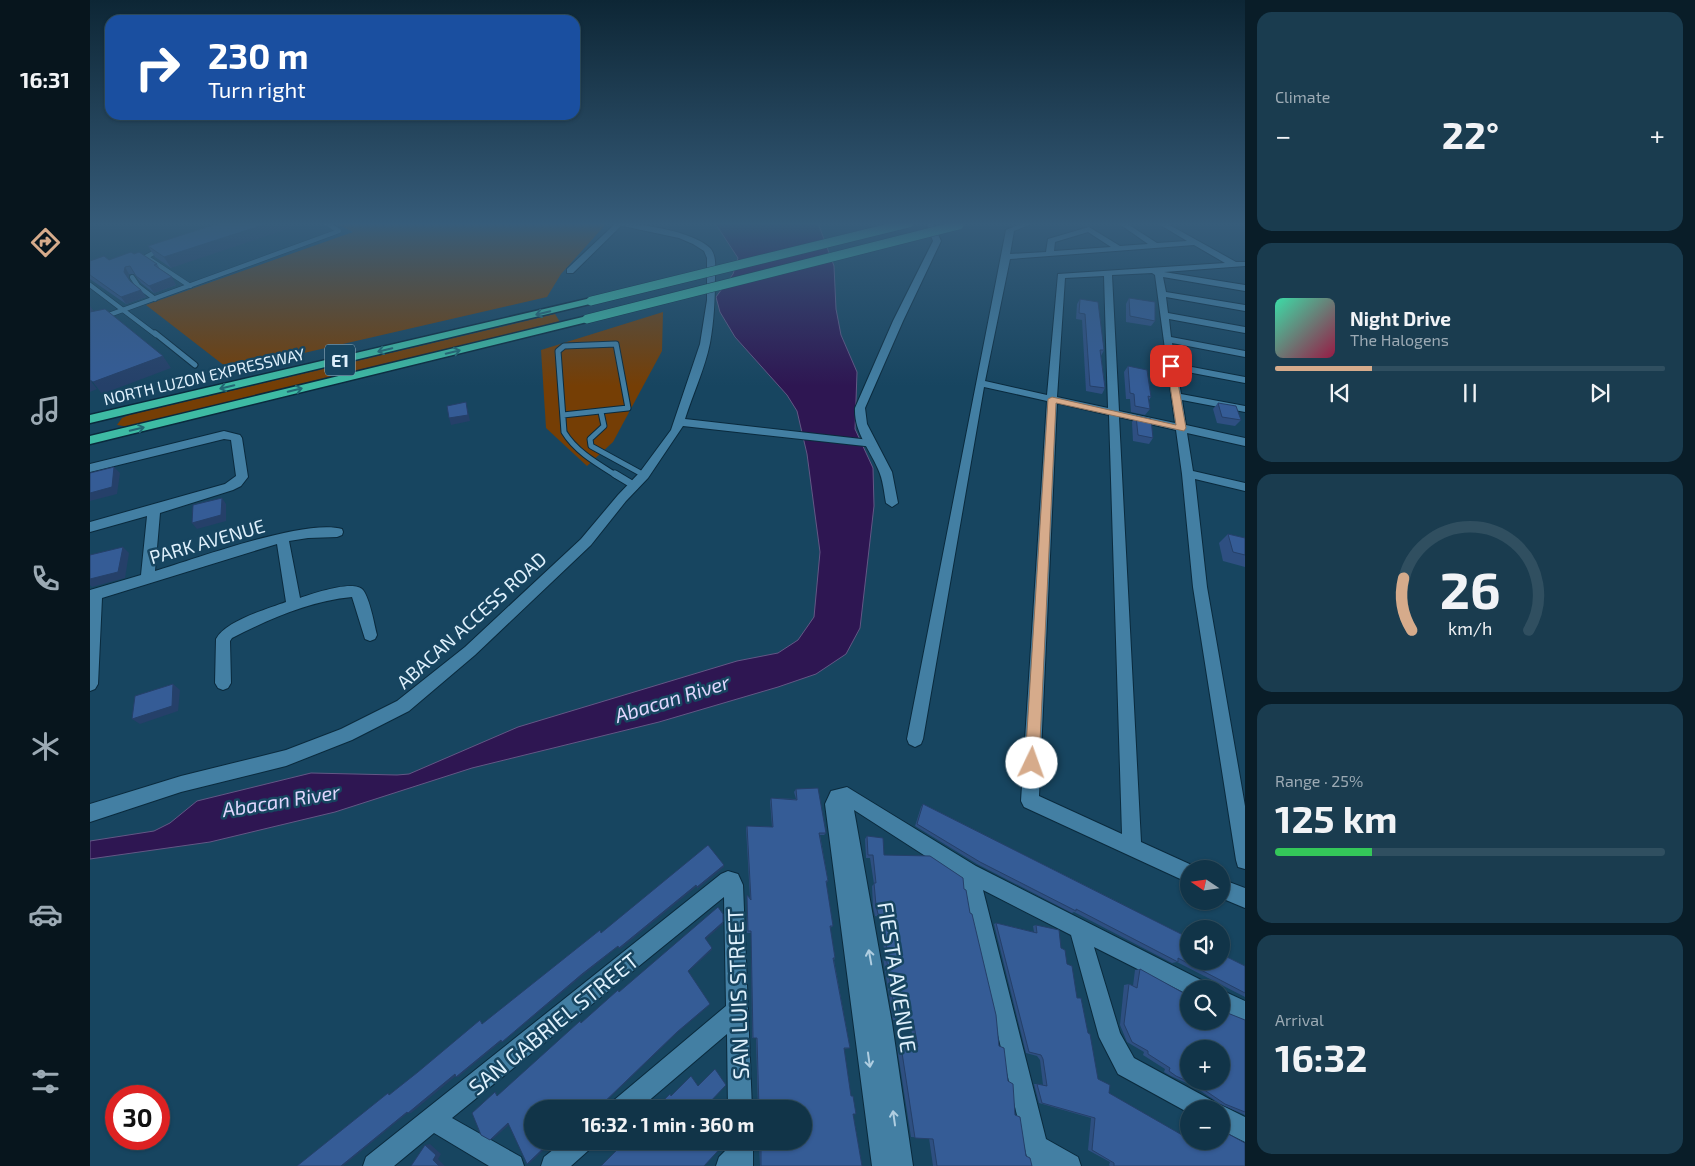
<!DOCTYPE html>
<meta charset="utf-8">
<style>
:root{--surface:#113448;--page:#1a3c4f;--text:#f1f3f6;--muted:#9caab4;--line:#304f60;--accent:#d6ab8b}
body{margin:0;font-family:"Exo 2",sans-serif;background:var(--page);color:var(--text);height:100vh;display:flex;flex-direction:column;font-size:19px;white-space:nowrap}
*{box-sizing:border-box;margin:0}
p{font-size:16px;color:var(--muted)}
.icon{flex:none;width:28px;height:28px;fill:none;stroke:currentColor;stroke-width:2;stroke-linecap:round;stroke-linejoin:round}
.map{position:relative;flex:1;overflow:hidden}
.panel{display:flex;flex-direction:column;gap:12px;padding:12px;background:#091d28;width:450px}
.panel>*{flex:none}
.guide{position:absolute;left:15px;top:15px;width:475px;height:105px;border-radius:15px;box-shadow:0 1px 4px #0004,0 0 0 1px var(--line);background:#1a4fa0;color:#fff;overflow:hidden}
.needle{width:32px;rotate:283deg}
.controls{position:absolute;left:1090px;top:860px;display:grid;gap:10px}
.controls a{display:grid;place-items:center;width:50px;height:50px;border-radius:50%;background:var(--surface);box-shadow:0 1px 4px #0004,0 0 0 1px var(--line);font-size:25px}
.speed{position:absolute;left:15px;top:1085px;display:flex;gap:10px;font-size:25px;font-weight:700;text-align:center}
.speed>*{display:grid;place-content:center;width:65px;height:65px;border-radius:50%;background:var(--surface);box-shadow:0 1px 4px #0004,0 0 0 1px var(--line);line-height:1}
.speed .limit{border:8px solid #d22;background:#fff;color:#111}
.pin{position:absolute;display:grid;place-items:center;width:42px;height:42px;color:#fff;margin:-21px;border-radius:10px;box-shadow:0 2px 8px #0006}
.me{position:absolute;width:55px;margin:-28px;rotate:3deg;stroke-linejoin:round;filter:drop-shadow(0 0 4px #0008)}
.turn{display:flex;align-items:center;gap:18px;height:105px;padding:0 20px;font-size:22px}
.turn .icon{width:65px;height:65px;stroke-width:2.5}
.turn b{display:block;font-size:35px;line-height:42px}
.big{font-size:38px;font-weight:700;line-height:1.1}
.panel .widget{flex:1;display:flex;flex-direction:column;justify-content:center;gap:8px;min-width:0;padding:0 18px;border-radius:15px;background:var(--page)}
.panel .dial{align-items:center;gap:0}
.dial svg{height:130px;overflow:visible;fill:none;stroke:var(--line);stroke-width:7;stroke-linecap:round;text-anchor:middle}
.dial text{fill:var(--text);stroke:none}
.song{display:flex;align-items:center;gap:15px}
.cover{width:60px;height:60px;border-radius:8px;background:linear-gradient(135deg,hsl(160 70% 55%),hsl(340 70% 35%))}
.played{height:5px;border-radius:2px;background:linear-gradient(90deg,var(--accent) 25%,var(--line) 25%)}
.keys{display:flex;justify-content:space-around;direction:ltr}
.heat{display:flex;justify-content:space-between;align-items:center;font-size:28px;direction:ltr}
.charge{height:8px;border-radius:4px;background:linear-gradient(90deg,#34c759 25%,var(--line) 0)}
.trip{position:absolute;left:434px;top:1100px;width:288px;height:50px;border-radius:25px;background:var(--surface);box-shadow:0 1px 4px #0004,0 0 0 1px var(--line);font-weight:700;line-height:50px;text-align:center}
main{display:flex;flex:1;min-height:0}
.tabs{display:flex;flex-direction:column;width:90px;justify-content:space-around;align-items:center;background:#07151d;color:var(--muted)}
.tabs .icon{width:35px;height:35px}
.tabs .on{color:var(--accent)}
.tabs b{font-size:22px;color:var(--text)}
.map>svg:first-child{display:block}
</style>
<main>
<nav class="tabs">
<b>16:31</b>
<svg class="icon on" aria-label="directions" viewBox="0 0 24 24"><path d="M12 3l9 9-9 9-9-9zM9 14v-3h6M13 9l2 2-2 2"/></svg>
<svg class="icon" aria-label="music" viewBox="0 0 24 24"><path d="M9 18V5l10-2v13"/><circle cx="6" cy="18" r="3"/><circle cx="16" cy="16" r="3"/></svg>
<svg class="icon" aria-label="phone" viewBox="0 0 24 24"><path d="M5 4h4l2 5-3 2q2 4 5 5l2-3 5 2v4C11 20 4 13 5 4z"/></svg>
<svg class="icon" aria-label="climate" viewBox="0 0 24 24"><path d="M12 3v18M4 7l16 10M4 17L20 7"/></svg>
<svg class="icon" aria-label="car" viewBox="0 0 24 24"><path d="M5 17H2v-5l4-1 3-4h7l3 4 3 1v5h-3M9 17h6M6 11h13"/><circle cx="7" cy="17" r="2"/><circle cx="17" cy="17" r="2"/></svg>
<svg class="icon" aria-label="filters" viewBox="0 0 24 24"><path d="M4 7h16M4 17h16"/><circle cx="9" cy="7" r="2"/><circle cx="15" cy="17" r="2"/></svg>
</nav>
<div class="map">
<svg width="1155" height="1166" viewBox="0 0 1155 1166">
<rect width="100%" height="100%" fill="#174560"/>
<g fill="#753e05">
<polygon points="245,223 517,223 471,274 457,297 140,370 56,305 263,232"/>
<polygon points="573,312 572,351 523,442 497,466 456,428 451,350"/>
<polygon points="465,314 470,322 39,427 27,425 32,418 39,415"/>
</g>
<polygon fill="#2e1652" stroke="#635785" points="625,223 728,223 744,266 746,309 751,335 767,372 765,429 783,468 784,506 770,628 756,654 726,674 688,687 569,722 382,768 245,812 120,842 0,859 0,841 64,831 80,823 107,801 221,773 307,775 319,774 428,727 647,661 688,653 708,640 724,617 730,552 717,454 707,411 697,395 645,337 630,312 626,297 643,274 648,258"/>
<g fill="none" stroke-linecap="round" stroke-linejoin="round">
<defs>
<g id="service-far2">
<polyline points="69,250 56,257 100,286"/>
<polyline points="42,277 48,286 65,299"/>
<polyline points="0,285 66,335"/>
<polyline points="0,322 249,231 236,223"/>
</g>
<g id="service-far1">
<polyline points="65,333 105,365"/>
<polyline points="511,412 514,426 500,439 501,446 554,475"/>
<path d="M473,415l65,-7 -12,-64 -52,2 -6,5 6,81c12,20 34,32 53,44"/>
</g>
<polyline id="service" points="525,474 545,486"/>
<g id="minor">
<polygon points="526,223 533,224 483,273 477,273 477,269"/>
<path d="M836,223h7l8,18 -38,80 -38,87 2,16 25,48 6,31 -6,4 -6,-4c-2,-11 -3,-24 -8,-34 -9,-21 -24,-37 -23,-61l38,-87 40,-80z"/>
<path d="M933,223h10l-19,8 -4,23 36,-2 2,-13 41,-12 31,19 28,-2 -30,-21h8l31,20 30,-2 -30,-18h9l70,39h9v4l-81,6 81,13v6l-82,-14 3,15 79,13v6l-79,-14 2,16 77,14v6l-76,-14 2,18 74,14v6l-73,-14 4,21 69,13v6l-68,-13 4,24 64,12v6l-63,-12 4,25 59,13v8l-58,-13 6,38 52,12v8l-50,-12 12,108 38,219v63l-7,-2 -2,-7 -43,-273 -11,-113 -6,-44 -57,-13 22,425 55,25v2h-7v14l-165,-76 -3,-6 26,-400 -63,-14 -61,352 -2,5 -6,3 -6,-3 -2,-5 99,-509zM998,232l23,15 -57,4 1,-9zM1104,245l31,18 -167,11 -11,121 -62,-14 25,-122zM1062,273l3,2 20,148 -56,-12 -7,-136zM1014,276l4,132 -51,-11 8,-119zM967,403l52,12 13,419 -83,-38z"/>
<path d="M134,431l16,4 2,3 6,39 -7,9 -8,4 -73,23 -5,58c40,-12 151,-53 187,-42l1,3 -1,3 -5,2 -29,1 -19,3 11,57c12,-4 54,-19 63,-8 7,9 11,33 14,45l-2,4 -5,2 -5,-2 -13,-42c-42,4 -83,22 -120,41l-2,3 1,42 -3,5 -5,2 -5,-2 -3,-5 1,-44c9,-18 51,-30 70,-37l-9,-58 -175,54 -4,86 -3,5 -5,2v-101l51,-15 6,-59 -57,16v-10l135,-38 11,-8 -5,-36 -7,-1 -134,33v-8z"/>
<polygon points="757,787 886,866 1115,982 1118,989 1099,989 1099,995 1004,947 1030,1033 1044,1058 1123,1101 1126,1108 1131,1105 1155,1117 1155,1142 1131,1130 1131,1109 1099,1109 1099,1113 1028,1074 1009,1037 981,935 893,890 956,1139 988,1157 991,1166 939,1166 871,879 764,810 802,1023 823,1166 782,1166 735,804 741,791"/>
<polygon points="638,871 648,874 653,885 662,1109 638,1109 637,1034 549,1109 520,1109 523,1101 636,1006 634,897 362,1118 431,1157 434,1166 399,1166 344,1133 304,1166 273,1166 276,1157 631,874"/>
<polygon points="1131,879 1155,888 1155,908 1131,898"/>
<polygon points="1131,990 1155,1001 1155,1023 1131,1011"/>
<polygon points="474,1141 504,1141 500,1149 481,1166 451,1166 454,1157"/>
<polygon points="639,1141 663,1141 663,1166 626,1166 629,1157 639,1147"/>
</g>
<path id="tertiary" d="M525,223c23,0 78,8 95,25 7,8 5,20 5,30 0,21 -1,43 -5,65 -5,25 -17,51 -25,76l185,21 6,4 -2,3 -191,-21 -35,52 -22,23 -35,44 -116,110 -66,56 -57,29 -66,26 -105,26 -91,30v-18l91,-28 105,-26 55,-21 56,-28 68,-54 116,-108 37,-44 22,-23 31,-42 29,-86 7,-44v-42l-3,-7 -11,-7 -14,-6 -61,-13z"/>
<g id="motorway">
<polygon points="501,298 506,301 504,303 0,423 0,415"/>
<polygon points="497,316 502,319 501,321 0,444 0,436"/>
</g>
</defs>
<use href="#service-far2" stroke="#0a2a3d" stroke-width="5.5"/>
<use href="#service-far1" stroke="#0a2a3d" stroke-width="7"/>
<use href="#service" stroke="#0a2a3d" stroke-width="9"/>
<use href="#minor" stroke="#0a2a3d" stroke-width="2"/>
<use href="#tertiary" stroke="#0a2a3d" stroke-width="2"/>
<use href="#motorway" stroke="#0a2a3d" stroke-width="3"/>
<use href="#service-far2" stroke="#437fa3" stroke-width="4.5"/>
<use href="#service-far1" stroke="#437fa3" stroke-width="5"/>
<use href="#service" stroke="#437fa3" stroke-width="7"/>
<use href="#minor" fill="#437fa3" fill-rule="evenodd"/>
<use href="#tertiary" fill="#437fa3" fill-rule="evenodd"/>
<use href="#motorway" fill="#3ebba4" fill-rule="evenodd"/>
<defs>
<g id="motorway-bridge">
<polyline points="501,301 819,223"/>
<polyline points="497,319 869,225"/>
</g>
</defs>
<use href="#motorway-bridge" stroke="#0a2a3d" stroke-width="10" stroke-linecap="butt"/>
<use href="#motorway-bridge" stroke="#3ebba4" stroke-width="9"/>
</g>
<g fill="#2e4f81">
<polygon points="129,223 81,268 65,257 58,246"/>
<polygon points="19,260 67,264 70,269 86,285 64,293 51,283 44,274 39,274 38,279 40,281 51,290 56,297 36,304 0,279 0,261"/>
<polygon points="1039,298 1065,321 1061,326 1036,322 1036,304"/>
<polygon points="990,299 1014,350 1011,356 1015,388 1012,394 996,391 992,320 986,319 987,304"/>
<polygon points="1038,366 1061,397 1059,400 1060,409 1055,415 1041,412 1040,399 1036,399 1034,372"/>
<polygon points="1128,403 1151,420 1145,426 1127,423 1123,409"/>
<polygon points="1046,416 1063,438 1059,444 1043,441 1042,422"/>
<polygon points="1138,534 1155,538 1155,567 1133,561 1129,543"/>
<polygon points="706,789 736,833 734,835 730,835 738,881 736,883 743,926 740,928 745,958 744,960 760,1048 754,1049 763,1114 772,1166 670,1166 669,1141 712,1141 712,1109 668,1109 666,1038 662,1038 661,933 657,933 657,895 660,898 656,828 657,826 682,827 680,801 681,798 706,799 704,792"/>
<polygon points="833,804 1155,966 1155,997 1087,962 1082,963 984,912 982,913 887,864 825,826 831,807"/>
<polygon points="777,836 794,855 874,889 909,1046 918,1081 925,1115 936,1156 942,1166 843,1166 839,1138 821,1137 807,1047 824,1047 820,1021 803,1020 793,958 795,956 789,917 785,916 783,907 782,886 784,884 780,858 776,858 775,839"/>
<polygon points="906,923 944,932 943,926 946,925 971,948 977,964 998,1033 1008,1079 1019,1093 1099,1141 1131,1141 1155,1166 1020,1166 1019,1165 1020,1162 998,1150 1001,1118 949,1103 944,1084 947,1084 953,1085 950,1060 947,1056 936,1053 904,924"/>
<polygon points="1050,969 1131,1021 1131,1007 1133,1007 1135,1012 1155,1020 1155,1115 1130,1104 1105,1087 1081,1076 1074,1072 1075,1069 1053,1055 1054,1052 1037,1042 1030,1025 1034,985 1039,984 1043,986 1045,970"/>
</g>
<g fill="#254069">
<polygon points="179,223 215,223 81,268 74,257"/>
<polygon points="35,267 39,274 38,279 34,272"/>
<polygon points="82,277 86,285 64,293 59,286"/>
<polygon points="51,290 56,297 36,304 31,297"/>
<polygon points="0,306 7,315 0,318"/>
<polygon points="73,356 81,368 12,394 3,382"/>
<polygon points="0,380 7,389 0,392"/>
<polygon points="376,402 380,421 361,425 359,418"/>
<polygon points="24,467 30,473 27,494 0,501 0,493"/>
<polygon points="132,498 136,504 136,521 107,529 102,523"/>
<polygon points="33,547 39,553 35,578 2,587 0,585 0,579"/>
<polygon points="83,684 90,690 88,711 50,724 42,719"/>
<polygon points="634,865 634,867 607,889 607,887"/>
<polygon points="606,885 606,887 530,949 529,948"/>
<polygon points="633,922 633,924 615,940 615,938"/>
<polygon points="528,946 528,947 493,975 413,1042 412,1042 492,974"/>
<polygon points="622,948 622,950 597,973 598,971"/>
<polygon points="620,1004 620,1005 587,1033 508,1109 507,1109 587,1032"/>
<polygon points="411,1040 413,1040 368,1077 366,1077"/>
<polygon points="365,1074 367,1075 321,1113 318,1113"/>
<polygon points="320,1111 253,1166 251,1166 317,1112"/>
<polygon points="418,1123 421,1123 403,1139 400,1140"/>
<polygon points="461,1141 463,1141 440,1163 437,1164"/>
<polygon points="340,1144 351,1154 348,1159 355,1166 349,1166 343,1160 335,1145"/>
</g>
<g fill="#355c96" stroke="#254069" fill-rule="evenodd">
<polygon points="129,223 179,223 74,257 58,246"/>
<polygon points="41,252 44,254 49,252 67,264 64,265 82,277 59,286 46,276 40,266 35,267 34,272 40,281 51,290 31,297 0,275 0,261 14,256 19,260"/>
<polygon points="1039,298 1065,302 1065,321 1040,316"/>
<polygon points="990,299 1008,302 1014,350 1010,350 1015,388 1000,386 995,314 989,313"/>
<polygon points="15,309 73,356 3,382 0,380 0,312"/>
<polygon points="1038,366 1057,370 1061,397 1058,396 1060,409 1045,406 1044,394 1040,393"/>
<polygon points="376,402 378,415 359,418 357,406"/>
<polygon points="1128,403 1146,406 1151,420 1132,417"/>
<polygon points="1046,416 1061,419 1063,438 1048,435"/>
<polygon points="24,467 22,487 0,493 0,473"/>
<polygon points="132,498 131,515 102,523 103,505"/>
<polygon points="1138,534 1155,538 1155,555 1143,552"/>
<polygon points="33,547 28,572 0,579 0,555"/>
<polygon points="83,684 82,706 42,719 45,696"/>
<polygon points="728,788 736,833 729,833 738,881 736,881 743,926 740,926 745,958 743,958 760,1048 754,1048 761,1096 763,1096 766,1114 763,1114 772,1166 671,1166 671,1141 712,1141 712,1109 669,1109 667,1038 663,1038 661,931 658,931 657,895 661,900 657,826 683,827 681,798 707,800 706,789"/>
<polygon points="833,804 1099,938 1099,961 1131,961 1131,954 1155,966 1155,993 1088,958 1088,962 986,909 986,911 890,862 827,824"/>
<polygon points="777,836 793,838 794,855 840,856 873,878 874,889 876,890 880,913 882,914 906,1015 909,1046 914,1048 918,1081 923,1084 925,1115 930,1117 936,1156 940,1158 942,1166 847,1166 843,1139 825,1138 811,1046 828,1047 823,1020 806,1019 796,956 798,956 792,915 788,914 786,905 784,883 786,883 783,855 778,855"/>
<polygon points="618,845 634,865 607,887 606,885 529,948 528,946 492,974 412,1042 411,1040 366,1077 365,1074 318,1113 317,1112 251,1166 207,1166 298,1093 299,1095 328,1072 390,1020 392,1024 510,930 511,933"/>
<polygon points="628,907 633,914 633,922 615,938 622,948 598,971 620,1004 587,1032 507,1109 442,1109 442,1141 461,1141 437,1164 418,1123 400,1140 391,1135 382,1113 405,1092 407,1096 490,1021 491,1023 528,990 529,992"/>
<polygon points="906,923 947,933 946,925 969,930 971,948 975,950 977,964 982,966 987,998 991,998 998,1033 1000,1034 1008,1079 1020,1085 1019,1093 1099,1139 1099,1141 1103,1141 1108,1144 1108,1141 1131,1141 1131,1130 1155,1143 1155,1166 1024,1166 1024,1163 1002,1150 1005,1118 952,1103 947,1084 957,1086 953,1059 951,1055 939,1052"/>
<path d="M1050,969l49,27v25h32v-8l2,1v-7l2,5 20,8v92l-20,-8 -25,-17 -24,-11 -7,-5 1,-3 -22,-14v-3l-16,-9 -8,-18 5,-40 8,4zM1099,1049h32v32h-32z"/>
<polygon points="625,1069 636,1085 618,1104 620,1109 565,1109 580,1094 581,1096 601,1076 608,1086"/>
<polygon points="536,1141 637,1141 614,1166 511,1166"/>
<polygon points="335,1145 346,1155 343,1160 349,1166 321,1166"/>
</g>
<defs><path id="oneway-shaft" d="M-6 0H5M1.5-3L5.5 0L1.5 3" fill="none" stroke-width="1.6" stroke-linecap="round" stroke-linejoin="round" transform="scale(1.25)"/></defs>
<g stroke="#236874">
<use href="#oneway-shaft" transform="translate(453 313) rotate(167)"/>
<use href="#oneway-shaft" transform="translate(295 350) rotate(167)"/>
<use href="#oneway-shaft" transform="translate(363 352) rotate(-14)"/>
<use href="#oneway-shaft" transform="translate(137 387) rotate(167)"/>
<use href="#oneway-shaft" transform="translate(205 390) rotate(-14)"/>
<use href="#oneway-shaft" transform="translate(47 429) rotate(-14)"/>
</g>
<g stroke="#b0cee1">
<use href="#oneway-shaft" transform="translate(780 957) rotate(-100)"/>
<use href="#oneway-shaft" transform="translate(779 1060) rotate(82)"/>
<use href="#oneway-shaft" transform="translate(804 1118) rotate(-98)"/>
</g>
<linearGradient id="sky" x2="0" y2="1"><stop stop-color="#0d2635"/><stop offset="0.58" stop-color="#365c7a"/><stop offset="1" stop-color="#365c7a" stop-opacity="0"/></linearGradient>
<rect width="1155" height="386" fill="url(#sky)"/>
<polygon fill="#d6ab8b" stroke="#8b6f5a" points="1081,363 1085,366 1096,428 1094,431 966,403 949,763 947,768 942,770 937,768 935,763 958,399 962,397 1086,425 1077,366"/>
<g text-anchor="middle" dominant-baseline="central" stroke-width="5" stroke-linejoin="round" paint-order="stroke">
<g font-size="16" fill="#def0fc" stroke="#174560">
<text transform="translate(114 376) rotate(-13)">NORTH LUZON EXPRESSWAY</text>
</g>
<rect fill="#174560" stroke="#a2bdcd" stroke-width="1" x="235" y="344.5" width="30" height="31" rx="4"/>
<g font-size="18" font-weight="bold" fill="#def0fc">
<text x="250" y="360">E1</text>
</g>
<g font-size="19" fill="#def0fc" stroke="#174560">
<text transform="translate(117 541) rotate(-16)">PARK AVENUE</text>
<text transform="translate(381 620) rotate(-42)">ABACAN ACCESS ROAD</text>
</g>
<g font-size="20" font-style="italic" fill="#e2d7fe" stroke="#174560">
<text transform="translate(582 698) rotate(-17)">Abacan River</text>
<text transform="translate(191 800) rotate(-9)">Abacan River</text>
</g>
<g font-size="22" fill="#def0fc" stroke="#174560">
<text transform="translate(808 977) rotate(81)">FIESTA AVENUE</text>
<text transform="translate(647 994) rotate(-92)">SAN LUIS STREET</text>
<text transform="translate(463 1023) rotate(-39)">SAN GABRIEL STREET</text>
</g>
</g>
</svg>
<div class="controls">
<a><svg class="needle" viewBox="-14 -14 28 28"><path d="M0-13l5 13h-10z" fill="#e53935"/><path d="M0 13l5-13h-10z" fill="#9caab4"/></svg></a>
<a><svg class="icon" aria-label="sound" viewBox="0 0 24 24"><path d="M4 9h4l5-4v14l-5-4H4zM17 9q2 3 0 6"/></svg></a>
<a><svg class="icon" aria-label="search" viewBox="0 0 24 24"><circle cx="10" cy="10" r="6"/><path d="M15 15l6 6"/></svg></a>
<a>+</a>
<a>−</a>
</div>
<div class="speed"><div class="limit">30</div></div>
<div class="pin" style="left:1081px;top:366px;background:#d93025"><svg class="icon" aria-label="arrive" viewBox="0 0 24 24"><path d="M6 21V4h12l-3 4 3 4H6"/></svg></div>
<svg class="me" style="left:942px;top:763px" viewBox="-20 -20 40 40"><circle r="19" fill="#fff"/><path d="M0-13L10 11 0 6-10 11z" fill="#d6ab8b"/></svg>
<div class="trip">16:32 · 1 min · 360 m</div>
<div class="guide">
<div class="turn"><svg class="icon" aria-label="right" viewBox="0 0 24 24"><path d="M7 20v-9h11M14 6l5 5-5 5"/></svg><div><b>230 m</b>Turn right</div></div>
</div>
</div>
<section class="panel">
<div class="widget"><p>Climate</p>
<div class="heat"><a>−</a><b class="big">22°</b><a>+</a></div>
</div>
<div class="widget">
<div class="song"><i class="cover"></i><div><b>Night Drive</b><p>The Halogens</p></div></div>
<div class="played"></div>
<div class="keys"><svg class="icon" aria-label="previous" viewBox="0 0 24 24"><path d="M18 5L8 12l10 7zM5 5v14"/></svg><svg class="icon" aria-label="pause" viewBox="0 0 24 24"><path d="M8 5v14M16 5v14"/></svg><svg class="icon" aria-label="next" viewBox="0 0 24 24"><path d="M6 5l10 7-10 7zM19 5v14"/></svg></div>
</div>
<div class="widget dial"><svg viewBox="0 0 100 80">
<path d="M14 69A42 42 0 1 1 86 69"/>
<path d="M14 69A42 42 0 0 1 9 37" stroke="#d6ab8b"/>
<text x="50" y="56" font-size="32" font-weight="700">26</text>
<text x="50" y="72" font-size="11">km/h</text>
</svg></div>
<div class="widget"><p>Range · 25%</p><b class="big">125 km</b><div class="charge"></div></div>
<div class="widget"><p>Arrival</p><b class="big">16:32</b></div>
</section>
</main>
